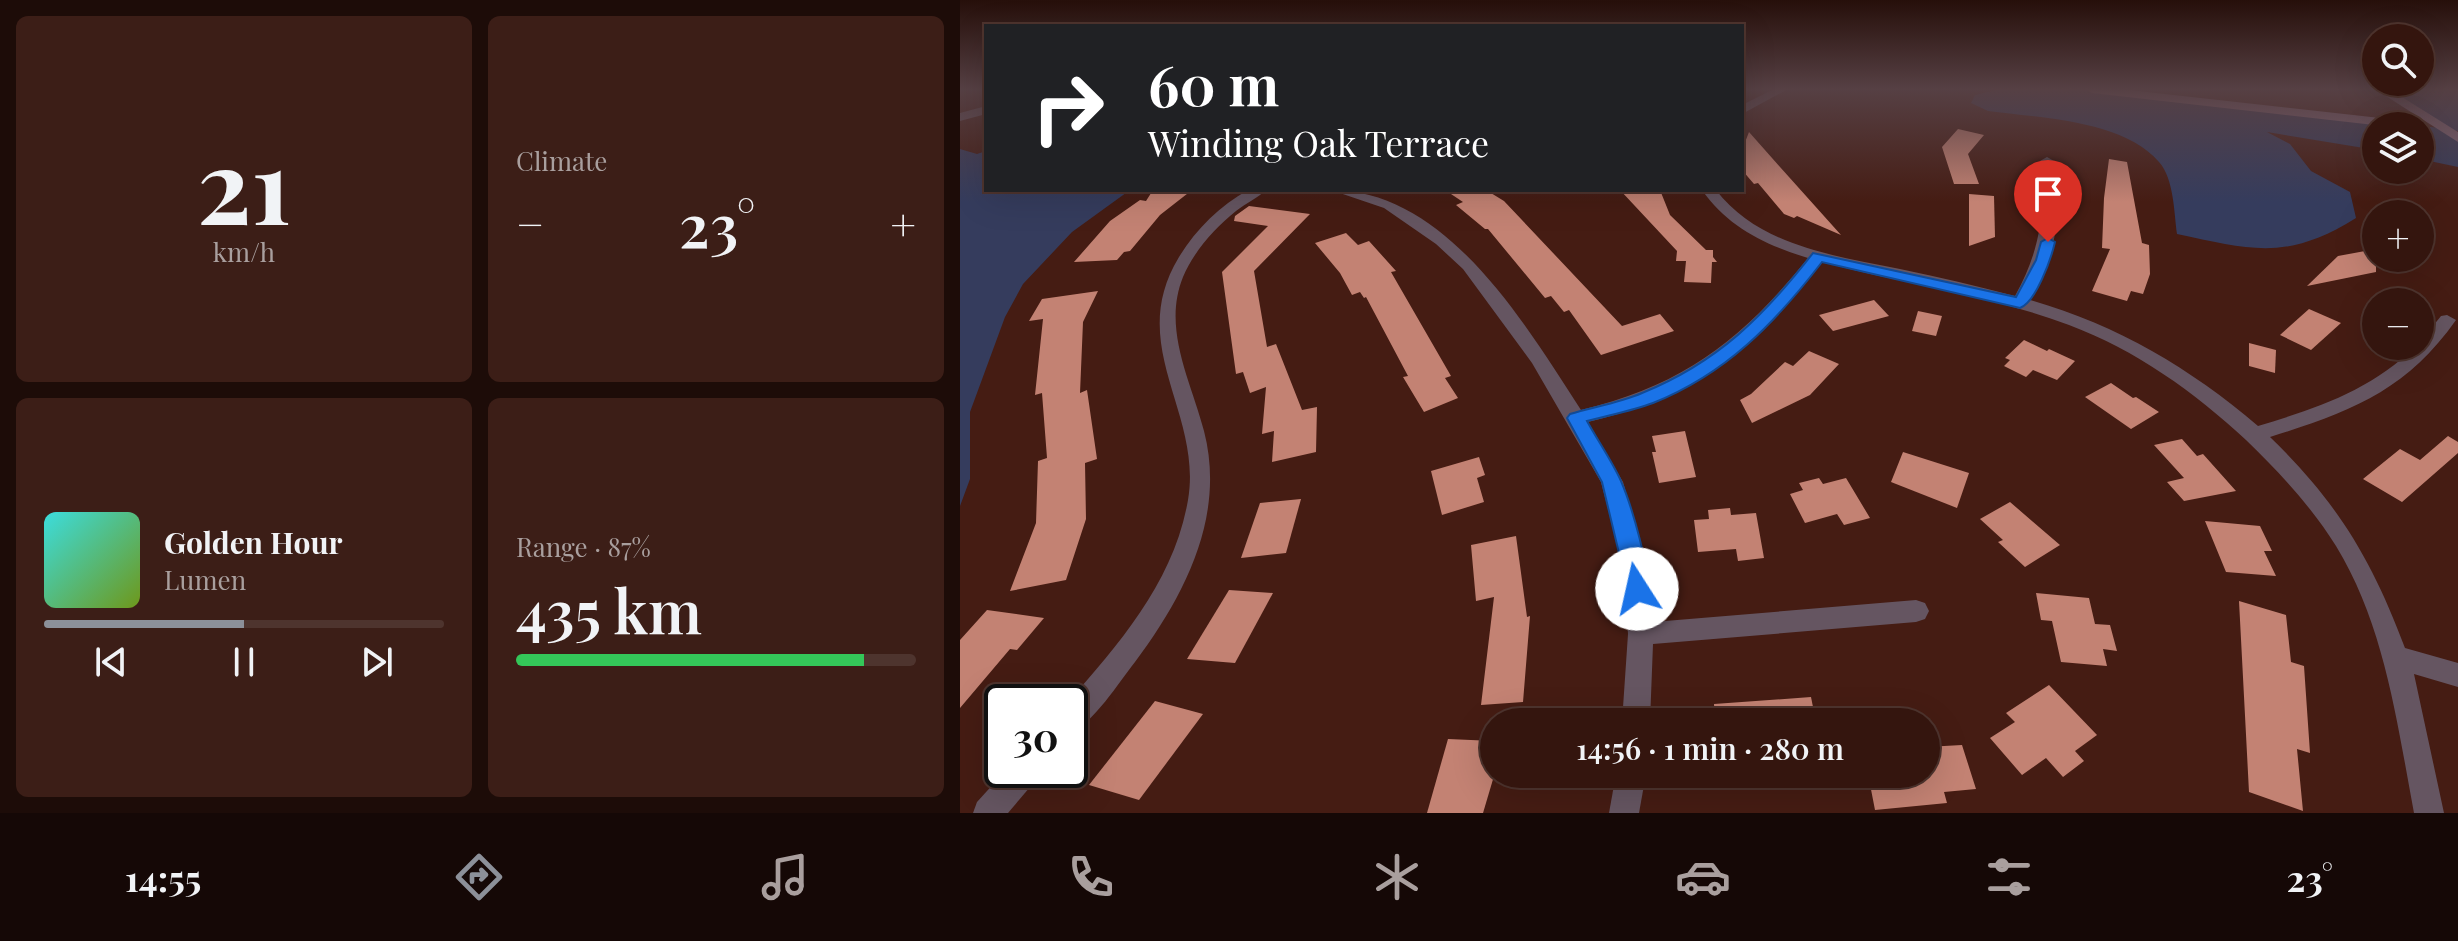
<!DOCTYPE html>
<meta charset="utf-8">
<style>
:root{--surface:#34150e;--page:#3c1e17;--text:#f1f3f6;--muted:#a99f9e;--line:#4e342e;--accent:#8c9099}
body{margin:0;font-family:"Playfair Display",serif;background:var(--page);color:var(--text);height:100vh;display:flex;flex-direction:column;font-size:30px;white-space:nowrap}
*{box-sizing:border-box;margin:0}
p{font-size:26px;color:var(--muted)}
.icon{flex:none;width:44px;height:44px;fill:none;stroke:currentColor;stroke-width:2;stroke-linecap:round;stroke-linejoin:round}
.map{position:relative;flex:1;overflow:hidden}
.sheet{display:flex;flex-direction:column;gap:16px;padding:16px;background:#1d0c08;width:960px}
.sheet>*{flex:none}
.guide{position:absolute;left:24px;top:24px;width:760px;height:168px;border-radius:0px;box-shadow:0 8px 32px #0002,0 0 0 2px var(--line);background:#202124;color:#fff;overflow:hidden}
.controls{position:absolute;left:1402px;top:24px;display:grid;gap:16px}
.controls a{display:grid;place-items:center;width:72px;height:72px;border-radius:50%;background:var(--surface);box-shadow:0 8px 32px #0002,0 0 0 2px var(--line);font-size:40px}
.speed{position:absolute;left:24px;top:684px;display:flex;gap:16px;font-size:40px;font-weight:700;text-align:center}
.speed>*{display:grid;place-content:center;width:104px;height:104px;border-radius:50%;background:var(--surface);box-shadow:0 8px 32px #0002,0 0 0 2px var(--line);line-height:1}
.speed .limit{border:4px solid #111;border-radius:12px;background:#fff;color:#111}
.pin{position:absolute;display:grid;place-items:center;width:68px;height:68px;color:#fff;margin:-82px -34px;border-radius:50% 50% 50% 0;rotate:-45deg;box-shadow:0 0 8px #0007}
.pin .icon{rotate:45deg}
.me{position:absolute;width:88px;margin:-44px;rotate:350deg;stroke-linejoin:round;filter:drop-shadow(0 0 6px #0008)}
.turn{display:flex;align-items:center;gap:28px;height:168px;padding:0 32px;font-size:36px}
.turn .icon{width:104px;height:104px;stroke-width:2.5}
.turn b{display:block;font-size:56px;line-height:68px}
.big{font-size:60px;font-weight:600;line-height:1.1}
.sheet .widget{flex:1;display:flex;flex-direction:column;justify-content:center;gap:12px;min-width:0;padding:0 28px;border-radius:12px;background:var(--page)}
.sheet .dial{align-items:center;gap:0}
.dial b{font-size:104px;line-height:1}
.song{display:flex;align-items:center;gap:24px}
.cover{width:96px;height:96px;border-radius:12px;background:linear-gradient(135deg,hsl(180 70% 55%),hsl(80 70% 35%))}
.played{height:8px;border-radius:4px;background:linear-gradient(90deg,var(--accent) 50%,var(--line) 50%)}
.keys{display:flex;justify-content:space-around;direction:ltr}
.heat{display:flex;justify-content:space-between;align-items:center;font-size:44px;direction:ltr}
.charge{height:12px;border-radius:6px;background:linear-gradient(90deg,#34c759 87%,var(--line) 0)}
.sheet .tiles{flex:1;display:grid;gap:16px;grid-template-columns:repeat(2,1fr)}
.trip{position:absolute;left:520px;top:708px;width:460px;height:80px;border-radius:40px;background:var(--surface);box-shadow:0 8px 32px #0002,0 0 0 2px var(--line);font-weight:600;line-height:80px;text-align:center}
.tab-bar{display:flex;height:128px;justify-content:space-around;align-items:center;background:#150806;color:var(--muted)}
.tab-bar .icon{width:56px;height:56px}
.tab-bar .selected{color:var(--accent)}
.tab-bar b{font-size:36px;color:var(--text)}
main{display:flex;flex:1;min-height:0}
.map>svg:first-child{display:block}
</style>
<main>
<section class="sheet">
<div class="tiles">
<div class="widget dial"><b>21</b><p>km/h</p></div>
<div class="widget"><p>Climate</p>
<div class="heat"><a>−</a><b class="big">23°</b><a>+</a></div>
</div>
<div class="widget">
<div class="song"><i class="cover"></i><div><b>Golden Hour</b><p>Lumen</p></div></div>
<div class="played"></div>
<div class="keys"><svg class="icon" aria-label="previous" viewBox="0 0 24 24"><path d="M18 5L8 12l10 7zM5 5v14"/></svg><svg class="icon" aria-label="pause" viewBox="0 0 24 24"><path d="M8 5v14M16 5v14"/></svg><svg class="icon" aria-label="next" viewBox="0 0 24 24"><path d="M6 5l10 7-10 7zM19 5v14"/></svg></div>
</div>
<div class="widget"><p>Range · 87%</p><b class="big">435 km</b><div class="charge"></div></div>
</div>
</section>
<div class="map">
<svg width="1498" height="813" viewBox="0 0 1498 813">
<rect width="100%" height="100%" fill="#451c13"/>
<g fill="#353c5d">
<path d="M1040,89h92l324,37h-40v24l-109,-18 23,12 21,27 39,21 6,26c-69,43 -104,32 -179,16 -3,-22 -3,-55 -18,-72 -36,-42 -120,-44 -171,-51l-17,-8 4,-8z"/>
<polygon points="1420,89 1498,89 1498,131 1486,130 1498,138 1498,167 1460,159 1460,126 1481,128"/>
<polygon points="0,149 17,154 26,151 26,190 170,190 112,232 63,284 45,317 10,412 10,479 0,506"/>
</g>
<g fill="#c38273">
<polygon points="998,129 1024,135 1008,154 1019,184 994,184 982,147"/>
<polygon points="789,132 829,177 881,235 837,216 834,218 824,214 798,183 794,184 782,170 782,150"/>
<polygon points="1149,159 1167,162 1182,243 1189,245 1190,274 1183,294 1171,291 1167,301 1132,291 1150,249 1142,248 1144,198"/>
<polygon points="193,190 232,190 200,215 170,251 164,252 157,260 114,262 150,221 180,200 186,201"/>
<polygon points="485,190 526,190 544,201 662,326 700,314 714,331 641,355 609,310 604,312 591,296 585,298 528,229 525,229 496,205 503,202"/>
<polygon points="660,190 700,190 710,215 746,250 753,250 753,257 757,262 752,262 751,283 724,282 726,261 716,261 717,251"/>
<polygon points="1009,194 1034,196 1035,237 1009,246"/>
<polygon points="289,206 350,214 294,271 307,347 316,344 342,410 357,407 356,452 312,462 314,431 302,434 306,387 290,393 283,372 276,374 262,272 308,226 274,221 275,216"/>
<polygon points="386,233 398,245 409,241 436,271 431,272 491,376 485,378 498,398 464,412 443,377 448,376 406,297 404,298 400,292 392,295 380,273 355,243"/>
<polygon points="1416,249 1416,272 1347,286 1378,256"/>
<polygon points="138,291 123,322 120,393 127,390 137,459 125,463 126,519 106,580 50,591 76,523 78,461 87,458 82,393 75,395 83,319 69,321 82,299"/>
<polygon points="914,300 929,316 873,331 859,315"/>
<polygon points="1349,309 1381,323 1351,350 1320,335"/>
<polygon points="958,311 982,316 976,336 952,331"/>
<polygon points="1064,340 1087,351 1089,349 1115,361 1097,380 1073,370 1066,377 1044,366 1050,360 1045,358"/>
<polygon points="1289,343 1316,350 1315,373 1289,366"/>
<polygon points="849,351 879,364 850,395 792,423 780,400 791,394 825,362 833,366"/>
<polygon points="1151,383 1173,398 1176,397 1199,412 1171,429 1125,397"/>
<polygon points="725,431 736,477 699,483 692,452 696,452 692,436"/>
<polygon points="1488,436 1498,442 1498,453 1442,502 1403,479 1440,449 1460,460"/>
<polygon points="1222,439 1237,456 1243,454 1276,491 1224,501 1207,482 1224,478 1194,445"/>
<polygon points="943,452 1009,473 997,508 931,482"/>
<polygon points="519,457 525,475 517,478 524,502 482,515 471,471"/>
<polygon points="859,478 863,484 886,478 910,518 884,525 877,514 845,523 830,494 843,490 839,483"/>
<polygon points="341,499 326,553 281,558 300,503"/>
<polygon points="1050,502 1100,545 1065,567 1038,542 1043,540 1020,519"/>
<polygon points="770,508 771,515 796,513 804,558 778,561 776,549 738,552 734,520 749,519 748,510"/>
<polygon points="1245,521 1300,526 1312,551 1304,551 1316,576 1266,572"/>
<polygon points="556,536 567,617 570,616 563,702 521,705 534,597 516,601 511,545"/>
<polygon points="269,590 313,593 275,663 227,659"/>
<polygon points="1076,593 1129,598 1135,624 1150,625 1157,651 1143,649 1147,666 1101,662 1092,621 1081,620"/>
<polygon points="1279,601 1326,615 1331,662 1344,666 1350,753 1337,749 1343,811 1289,792"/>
<polygon points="27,610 84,618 57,650 50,649 0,708 0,640"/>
<polygon points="1089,685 1137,735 1115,751 1124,761 1103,777 1086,758 1062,775 1030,738 1055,722 1046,713"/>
<polygon points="851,697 856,722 755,722 754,704"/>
<polygon points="195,701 243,714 179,800 129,785"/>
<polygon points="488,739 534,741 534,776 523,813 467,813"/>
<polygon points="1002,745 1016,789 984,792 987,803 915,810 908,774 966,774 966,747"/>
</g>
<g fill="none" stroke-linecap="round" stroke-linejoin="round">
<g fill="#655561" fill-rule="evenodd">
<polygon points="814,89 828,89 782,114 782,105"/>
<polygon points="26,106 26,114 0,121 0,113"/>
<path d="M1087,157l7,4c8,57 3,89 -24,139 87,25 160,68 228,126 60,-18 113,-36 158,-80h4v-4l21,-26 6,-1 9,5c-50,71 -106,92 -186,117 68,66 102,123 135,211l53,15v24l-44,-13 30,139h-30c-17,-90 -29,-187 -78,-267 -25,-40 -57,-74 -90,-106 -52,-48 -110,-90 -177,-115 -80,-30 -165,-41 -247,-63 -68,87 -125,134 -234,160l35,60 24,84 6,56 263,-22 9,3 4,8 -4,8 -9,3 -263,22 -3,78h-28l6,-88 -5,-68 -22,-84 -69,-119 -69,-94 -27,-25 -52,-36 -53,-18c116,0 194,134 250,220 103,-25 161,-70 227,-152 -43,-13 -80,-31 -106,-68h14c43,56 119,66 184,79 39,8 77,17 115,27 25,-45 31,-84 25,-135z"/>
<path d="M288,190h18c-8,8 -20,13 -30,21 -21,17 -42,40 -53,66 -21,52 8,104 21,154 22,85 -19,164 -69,231 -16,20 -42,62 -65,71l-2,-31c52,-59 106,-121 120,-202 15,-88 -63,-154 -9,-243 17,-28 41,-51 69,-67z"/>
<polygon points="46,770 81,770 76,780 48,813 13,813 17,802"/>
<polygon points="656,774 686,774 679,813 649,813"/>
</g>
<g fill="#866c80" fill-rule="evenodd">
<polygon points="1126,89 1160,89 1456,122 1462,126 1460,129 1460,126 1423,126 1132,93"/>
<polygon points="1415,89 1429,89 1498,132 1498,142"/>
</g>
</g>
<linearGradient id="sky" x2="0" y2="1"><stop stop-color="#260f0a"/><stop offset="0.44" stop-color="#564044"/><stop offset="1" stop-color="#564044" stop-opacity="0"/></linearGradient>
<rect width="1498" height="202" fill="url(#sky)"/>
<path fill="#1a73e8" stroke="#114b97" stroke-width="2" d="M1088,238l7,4c-4,17 -19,60 -35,66l-198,-46c-47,61 -96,112 -169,141 -21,8 -44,12 -66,18 11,20 25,40 34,60 9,21 33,96 24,114l-8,3 -8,-3 -27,-113 -35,-64 3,-4c23,-7 49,-11 72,-21 76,-31 121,-76 171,-140l203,44 20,-37 5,-18z"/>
</svg>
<div class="controls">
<a><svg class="icon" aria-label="search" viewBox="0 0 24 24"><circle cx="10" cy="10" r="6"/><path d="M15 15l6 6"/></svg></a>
<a><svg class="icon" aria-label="layers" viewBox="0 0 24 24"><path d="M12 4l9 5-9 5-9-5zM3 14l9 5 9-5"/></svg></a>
<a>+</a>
<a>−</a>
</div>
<div class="speed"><div class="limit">30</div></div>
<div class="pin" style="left:1088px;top:242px;background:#d93025"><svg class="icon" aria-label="arrive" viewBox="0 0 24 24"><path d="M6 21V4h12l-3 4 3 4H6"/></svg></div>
<svg class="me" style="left:677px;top:589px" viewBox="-20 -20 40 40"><circle r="19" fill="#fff"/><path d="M0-13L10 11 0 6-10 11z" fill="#1a73e8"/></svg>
<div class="trip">14:56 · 1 min · 280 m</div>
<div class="guide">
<div class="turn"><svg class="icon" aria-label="right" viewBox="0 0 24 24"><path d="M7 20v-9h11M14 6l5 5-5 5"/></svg><div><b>60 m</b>Winding Oak Terrace</div></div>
</div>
</div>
</main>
<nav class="tab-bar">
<b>14:55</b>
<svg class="icon selected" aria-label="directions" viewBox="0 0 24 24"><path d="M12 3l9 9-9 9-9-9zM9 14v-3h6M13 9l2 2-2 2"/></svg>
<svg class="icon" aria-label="music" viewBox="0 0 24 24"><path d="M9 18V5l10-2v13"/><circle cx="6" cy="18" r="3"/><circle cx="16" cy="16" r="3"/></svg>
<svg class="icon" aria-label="phone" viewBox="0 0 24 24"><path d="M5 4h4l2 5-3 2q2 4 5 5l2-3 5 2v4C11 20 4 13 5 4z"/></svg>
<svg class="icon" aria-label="climate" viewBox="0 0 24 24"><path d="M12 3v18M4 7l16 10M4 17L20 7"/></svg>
<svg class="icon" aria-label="car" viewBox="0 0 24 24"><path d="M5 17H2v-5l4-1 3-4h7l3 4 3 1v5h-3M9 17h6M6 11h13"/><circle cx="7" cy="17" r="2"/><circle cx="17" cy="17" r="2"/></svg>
<svg class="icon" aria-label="filters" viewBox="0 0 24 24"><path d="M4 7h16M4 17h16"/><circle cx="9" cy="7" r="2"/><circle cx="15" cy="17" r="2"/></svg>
<b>23°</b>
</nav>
